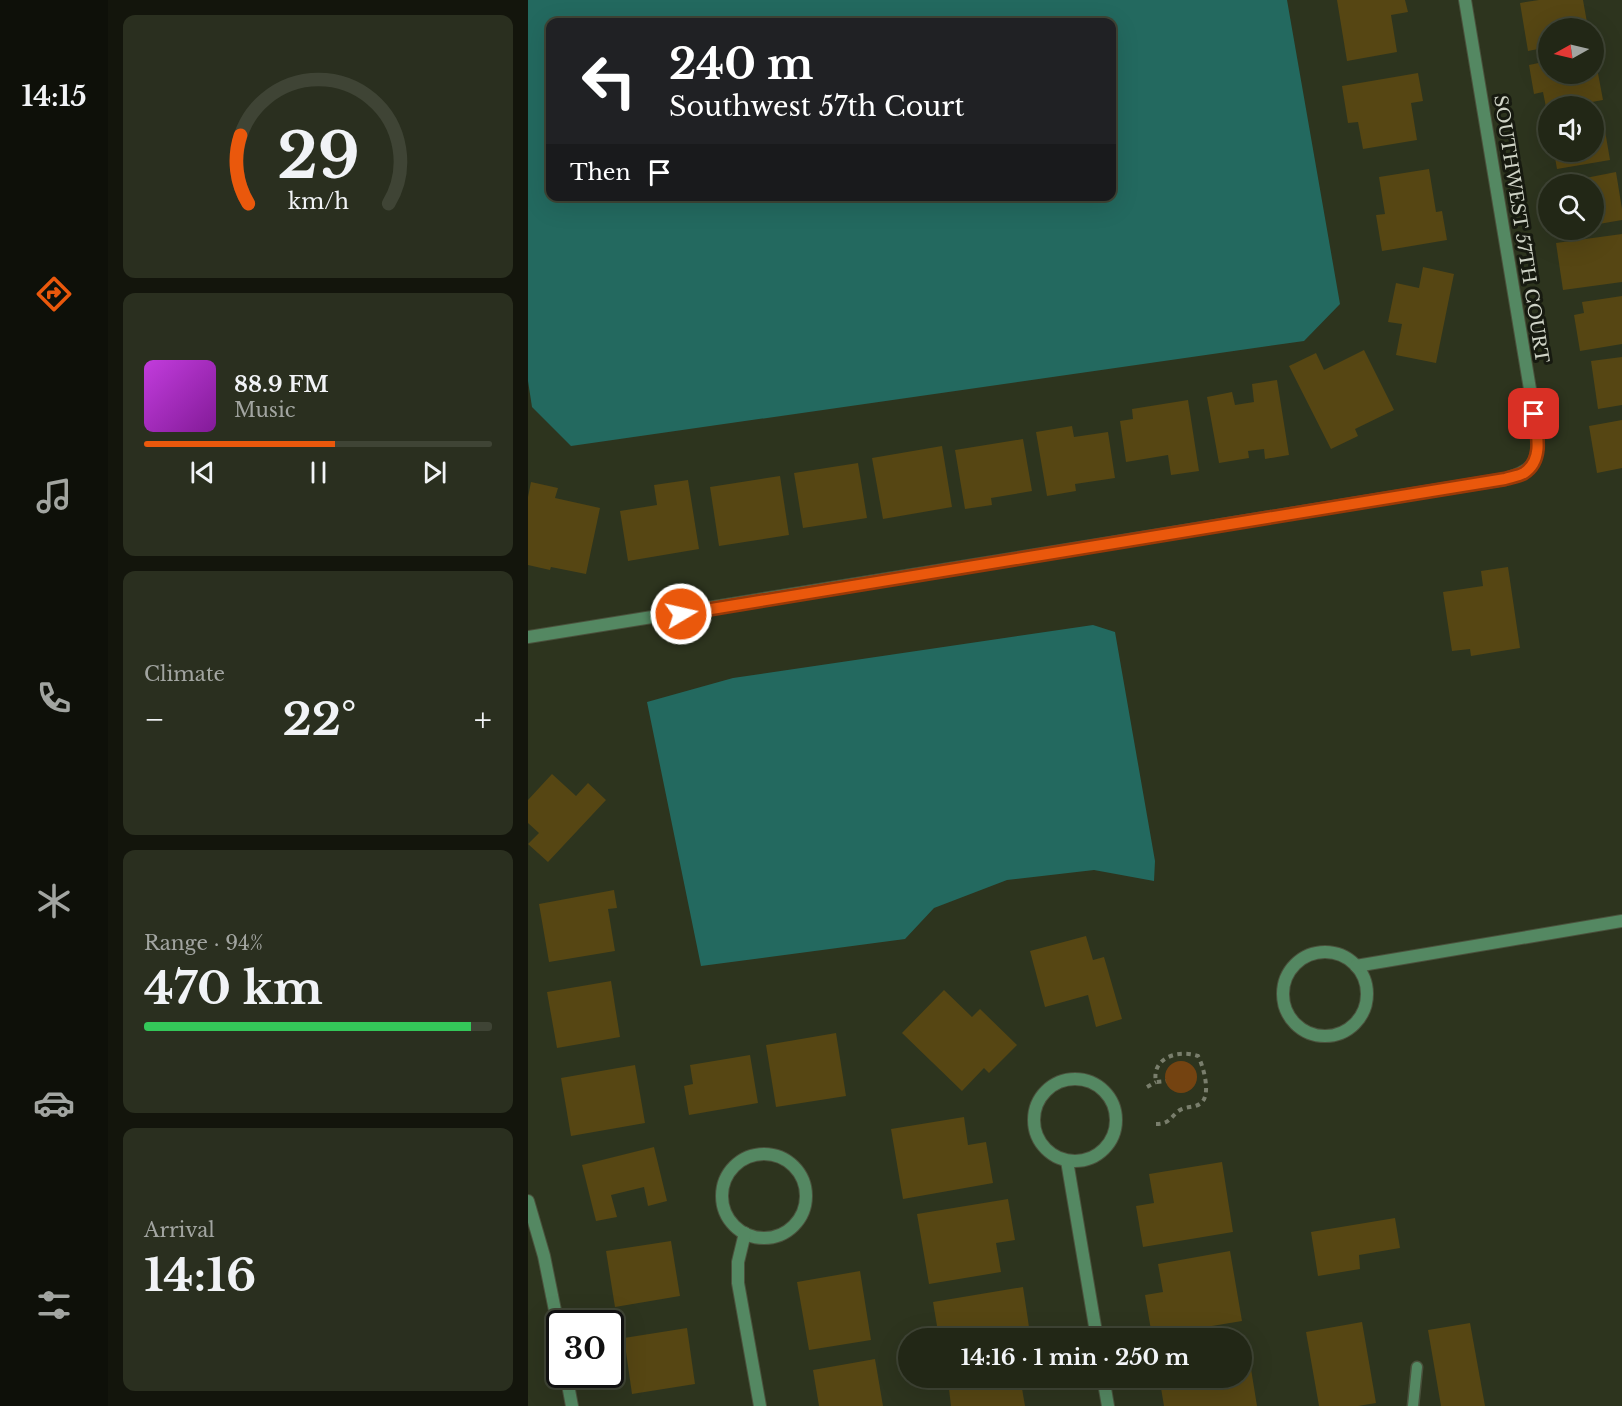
<!DOCTYPE html>
<meta charset="utf-8">
<style>
:root{--surface:#222716;--page:#2a2f1f;--text:#f1f3f6;--muted:#a2a5a1;--line:#3f4435;--accent:#ea580c}
body{margin:0;font-family:"Libre Baskerville",serif;background:var(--page);color:var(--text);height:100vh;display:flex;flex-direction:column;font-size:22px;white-space:nowrap}
*{box-sizing:border-box;margin:0}
p{font-size:20px;color:var(--muted)}
.icon{flex:none;width:33px;height:33px;fill:none;stroke:currentColor;stroke-width:2;stroke-linecap:round;stroke-linejoin:round}
.map{position:relative;flex:1;overflow:hidden}
.sheet{display:flex;flex-direction:column;gap:15px;padding:15px;background:#13150c;width:420px}
.sheet>*{flex:none}
.banner{position:absolute;left:18px;top:18px;width:570px;height:183px;border-radius:12px;box-shadow:0 6px 24px #0002,0 0 0 2px var(--line);background:#202124;color:#fff;overflow:hidden}
.needle{width:39px;rotate:262deg}
.tools{position:absolute;left:1010px;top:18px;display:grid;gap:12px}
.tools a{display:grid;place-items:center;width:66px;height:66px;border-radius:50%;background:var(--surface);box-shadow:0 6px 24px #0002,0 0 0 2px var(--line);font-size:30px}
.speed{position:absolute;left:18px;top:1310px;display:flex;gap:12px;font-size:30px;font-weight:700;text-align:center}
.speed>*{display:grid;place-content:center;width:78px;height:78px;border-radius:50%;background:var(--surface);box-shadow:0 6px 24px #0002,0 0 0 2px var(--line);line-height:1}
.speed .limit{border:3px solid #111;border-radius:9px;background:#fff;color:#111}
.pin{position:absolute;display:grid;place-items:center;width:51px;height:51px;color:#fff;margin:-26px;border-radius:12px;box-shadow:0 3px 9px #0006}
.me{position:absolute;width:66px;margin:-33px;rotate:81deg;stroke-linejoin:round;filter:drop-shadow(0 0 4px #0008)}
.turn{display:flex;align-items:center;gap:21px;height:126px;padding:0 24px;font-size:27px}
.turn .icon{width:78px;height:78px;stroke-width:2.5}
.turn b{display:block;font-size:42px;line-height:51px}
.then{display:flex;align-items:center;height:57px;padding:0 24px;background:#0003;gap:12px;font-size:22px}
.big{font-size:45px;font-weight:800;line-height:1.1}
.sheet .tile{flex:1;display:flex;flex-direction:column;justify-content:center;gap:9px;min-width:0;padding:0 21px;border-radius:12px;background:var(--page)}
.sheet .dial{align-items:center;gap:0}
.dial svg{height:156px;overflow:visible;fill:none;stroke:var(--line);stroke-width:7;stroke-linecap:round;text-anchor:middle}
.dial text{fill:var(--text);stroke:none}
.song{display:flex;align-items:center;gap:18px}
.cover{width:72px;height:72px;border-radius:9px;background:linear-gradient(135deg,hsl(290 70% 55%),hsl(290 70% 35%))}
.played{height:6px;border-radius:3px;background:linear-gradient(90deg,var(--accent) 55%,var(--line) 55%)}
.keys{display:flex;justify-content:space-around;direction:ltr}
.heat{display:flex;justify-content:space-between;align-items:center;font-size:33px;direction:ltr}
.charge{height:9px;border-radius:4px;background:linear-gradient(90deg,#34c759 94%,var(--line) 0)}
.trip{position:absolute;left:370px;top:1328px;width:354px;height:60px;border-radius:30px;background:var(--surface);box-shadow:0 6px 24px #0002,0 0 0 2px var(--line);font-weight:800;line-height:60px;text-align:center}
main{display:flex;flex:1;min-height:0}
.dock{display:flex;flex-direction:column;width:108px;justify-content:space-around;align-items:center;background:#0e1009;color:var(--muted)}
.dock .icon{width:42px;height:42px}
.dock .active{color:var(--accent)}
.dock b{font-size:27px;color:var(--text)}
.map>svg:first-child{display:block}
</style>
<main>
<nav class="dock">
<b>14:15</b>
<svg class="icon active" aria-label="directions" viewBox="0 0 24 24"><path d="M12 3l9 9-9 9-9-9zM9 14v-3h6M13 9l2 2-2 2"/></svg>
<svg class="icon" aria-label="music" viewBox="0 0 24 24"><path d="M9 18V5l10-2v13"/><circle cx="6" cy="18" r="3"/><circle cx="16" cy="16" r="3"/></svg>
<svg class="icon" aria-label="phone" viewBox="0 0 24 24"><path d="M5 4h4l2 5-3 2q2 4 5 5l2-3 5 2v4C11 20 4 13 5 4z"/></svg>
<svg class="icon" aria-label="climate" viewBox="0 0 24 24"><path d="M12 3v18M4 7l16 10M4 17L20 7"/></svg>
<svg class="icon" aria-label="car" viewBox="0 0 24 24"><path d="M5 17H2v-5l4-1 3-4h7l3 4 3 1v5h-3M9 17h6M6 11h13"/><circle cx="7" cy="17" r="2"/><circle cx="17" cy="17" r="2"/></svg>
<svg class="icon" aria-label="filters" viewBox="0 0 24 24"><path d="M4 7h16M4 17h16"/><circle cx="9" cy="7" r="2"/><circle cx="15" cy="17" r="2"/></svg>
</nav>
<section class="sheet">
<div class="tile dial"><svg viewBox="0 0 100 80">
<path d="M14 69A42 42 0 1 1 86 69"/>
<path d="M14 69A42 42 0 0 1 10 34" stroke="#ea580c"/>
<text x="50" y="56" font-size="32" font-weight="700">29</text>
<text x="50" y="72" font-size="11">km/h</text>
</svg></div>
<div class="tile">
<div class="song"><i class="cover"></i><div><b>88.9 FM</b><p>Music</p></div></div>
<div class="played"></div>
<div class="keys"><svg class="icon" aria-label="previous" viewBox="0 0 24 24"><path d="M18 5L8 12l10 7zM5 5v14"/></svg><svg class="icon" aria-label="pause" viewBox="0 0 24 24"><path d="M8 5v14M16 5v14"/></svg><svg class="icon" aria-label="next" viewBox="0 0 24 24"><path d="M6 5l10 7-10 7zM19 5v14"/></svg></div>
</div>
<div class="tile"><p>Climate</p>
<div class="heat"><a>−</a><b class="big">22°</b><a>+</a></div>
</div>
<div class="tile"><p>Range · 94%</p><b class="big">470 km</b><div class="charge"></div></div>
<div class="tile"><p>Arrival</p><b class="big">14:16</b></div>
</section>
<div class="map">
<svg width="1094" height="1406" viewBox="0 0 1094 1406">
<rect width="100%" height="100%" fill="#2d341e"/>
<circle fill="#744311" cx="653" cy="1077" r="16"/>
<g fill="#23695f" fill-rule="evenodd">
<path d="M0,0h759l53,304 -36,37 -733,105 -39,-39 -4,-26zM22,22h562v174h-562z"/>
<polygon points="565,625 587,632 627,861 626,881 566,870 479,880 406,908 377,939 173,966 119,702 205,678"/>
</g>
<g fill="#564613">
<polygon points="809,0 877,0 880,12 863,15 869,52 819,61"/>
<polygon points="1011,0 1055,0 1060,28 1020,28 1020,47 1000,51 992,3"/>
<polygon points="1065,52 1066,52 1075,100 1041,106 1020,106 1019,112 1015,92 1006,94 1001,65 1020,61 1020,74 1065,74"/>
<polygon points="890,73 895,101 883,103 889,140 835,149 830,122 820,123 814,86"/>
<polygon points="1074,113 1082,160 1029,169 1026,152 1065,152 1065,114"/>
<polygon points="901,169 908,212 914,211 919,240 854,251 848,215 857,214 851,177"/>
<polygon points="1088,172 1094,209 1094,220 1065,225 1065,184 1032,184 1032,183"/>
<polygon points="1094,234 1094,282 1035,290 1028,243"/>
<polygon points="895,267 926,274 908,363 868,355 874,324 860,322 868,283 891,288"/>
<polygon points="1094,296 1094,344 1052,351 1046,315 1056,313 1054,302"/>
<polygon points="836,350 866,410 827,429 830,436 803,449 761,366 788,353 796,370"/>
<polygon points="1094,357 1094,405 1070,409 1063,361"/>
<polygon points="749,380 761,455 737,459 736,449 720,451 721,458 691,463 679,397 704,392 707,405 726,402 724,384"/>
<polygon points="660,400 671,471 643,475 640,455 598,462 592,421 605,419 604,409"/>
<polygon points="1094,420 1094,468 1069,473 1061,426"/>
<polygon points="544,426 546,437 580,432 587,478 547,484 548,491 519,496 508,432"/>
<polygon points="495,439 504,491 463,498 464,505 437,509 427,450"/>
<polygon points="414,446 424,507 355,519 344,458"/>
<polygon points="330,463 339,518 275,528 266,473"/>
<polygon points="252,476 261,535 191,546 182,487"/>
<polygon points="160,480 171,549 100,561 92,511 129,505 126,485"/>
<polygon points="3,482 30,488 27,498 72,508 58,574 23,567 22,570 0,565 0,497"/>
<polygon points="980,567 992,648 943,656 942,649 924,651 915,592 955,586 953,571"/>
<polygon points="24,774 48,796 60,783 78,800 20,862 0,844 11,833 0,823 0,800"/>
<polygon points="86,890 89,908 80,909 87,951 21,962 11,904"/>
<polygon points="558,936 565,960 576,957 594,1019 568,1027 560,995 517,1007 502,951"/>
<polygon points="83,981 92,1037 29,1048 19,992"/>
<polygon points="416,990 444,1017 452,1009 489,1045 461,1073 456,1068 434,1091 374,1033"/>
<polygon points="308,1033 318,1096 248,1107 238,1045"/>
<polygon points="222,1055 230,1103 161,1115 156,1086 165,1084 162,1065"/>
<polygon points="107,1065 117,1123 43,1136 33,1078"/>
<polygon points="436,1117 440,1145 458,1142 465,1183 375,1199 363,1129"/>
<polygon points="126,1147 139,1201 120,1206 116,1187 83,1195 89,1217 68,1221 54,1165"/>
<polygon points="694,1162 705,1232 615,1247 608,1206 626,1203 621,1174"/>
<polygon points="480,1199 487,1240 468,1243 473,1272 401,1284 389,1214"/>
<polygon points="867,1218 872,1248 831,1255 832,1269 790,1276 783,1232"/>
<polygon points="143,1241 152,1296 87,1307 78,1251"/>
<polygon points="702,1251 714,1321 624,1336 617,1295 635,1292 630,1264"/>
<polygon points="332,1271 343,1340 281,1350 269,1282"/>
<polygon points="495,1287 501,1327 485,1330 486,1338 411,1338 405,1302"/>
<polygon points="834,1322 848,1403 830,1406 791,1406 778,1332"/>
<polygon points="942,1323 957,1406 913,1406 900,1330"/>
<polygon points="159,1328 167,1384 104,1394 96,1338"/>
<polygon points="718,1338 729,1406 636,1406 632,1382 649,1379 648,1377 714,1377 714,1339"/>
<polygon points="347,1359 355,1406 291,1406 285,1370"/>
<polygon points="492,1377 497,1406 423,1406 421,1389"/>
</g>
<g fill="none" stroke-linecap="round" stroke-linejoin="round">
<defs>
<polyline id="lane" points="885,1406 889,1367"/>
<g id="street">
<path d="M0,637l977,-158c26,-8 33,-14 33,-42l-73,-437"/>
<circle cx="797" cy="994" r="42"/>
<polyline points="828,966 1094,921"/>
<circle cx="547" cy="1120" r="41"/>
<circle cx="236" cy="1196" r="42"/>
<polyline points="539,1161 569,1338"/>
<polyline points="0,1201 16,1256 32,1335"/>
<polyline points="217,1233 210,1262 210,1283 232,1406"/>
<polyline points="38,1374 44,1406"/>
<polyline points="575,1377 580,1406"/>
</g>
</defs>
<use href="#lane" stroke="#4a513c" stroke-width="13"/>
<use href="#street" stroke="#4a513c" stroke-width="14"/>
<g stroke="#797e6c" stroke-width="4" stroke-dasharray="4.5 4.5" stroke-linecap="butt">
<polyline points="619,1087 628,1082"/>
<path d="M628,1124c14,0 14,-7 24,-14 7,-4 17,-2 22,-8 9,-9 1,-37 -4,-46 -20,-7 -47,2 -42,26l10,-1"/>
</g>
<use href="#lane" stroke="#548862" stroke-width="10"/>
<use href="#street" stroke="#548862" stroke-width="12"/>
</g>
<g fill="none" stroke-linecap="round" stroke-linejoin="round">
<defs>
<path id="route" d="M153,614l824,-135c6,-2 14,-3 19,-6 20,-13 13,-39 10,-59"/>
</defs>
<use href="#route" stroke="#983908" stroke-width="15"/>
<use href="#route" stroke="#ea580c" stroke-width="10"/>
</g>
<g text-anchor="middle" dominant-baseline="central" stroke-width="6" stroke-linejoin="round" paint-order="stroke">
<g font-size="18" fill="#cfd3c6" stroke="#171a10">
<text transform="translate(993 229) rotate(81)">SOUTHWEST 57TH COURT</text>
</g>
</g>
</svg>
<div class="tools">
<a><svg class="needle" viewBox="-14 -14 28 28"><path d="M0-13l5 13h-10z" fill="#e53935"/><path d="M0 13l5-13h-10z" fill="#a2a5a1"/></svg></a>
<a><svg class="icon" aria-label="sound" viewBox="0 0 24 24"><path d="M4 9h4l5-4v14l-5-4H4zM17 9q2 3 0 6"/></svg></a>
<a><svg class="icon" aria-label="search" viewBox="0 0 24 24"><circle cx="10" cy="10" r="6"/><path d="M15 15l6 6"/></svg></a>
</div>
<div class="speed"><div class="limit">30</div></div>
<div class="pin" style="left:1006px;top:414px;background:#d93025"><svg class="icon" aria-label="arrive" viewBox="0 0 24 24"><path d="M6 21V4h12l-3 4 3 4H6"/></svg></div>
<svg class="me" style="left:153px;top:614px" viewBox="-20 -20 40 40"><circle r="17" fill="#ea580c" stroke="#fff" stroke-width="3"/><path d="M0-11L8 9 0 5-8 9z" fill="#fff"/></svg>
<div class="trip">14:16 · 1 min · 250 m</div>
<div class="banner">
<div class="turn"><svg class="icon" aria-label="left" viewBox="0 0 24 24"><path d="M17 20v-9H6M10 6l-5 5 5 5"/></svg><div><b>240 m</b>Southwest 57th Court</div></div>
<div class="then">Then<svg class="icon" aria-label="arrive" viewBox="0 0 24 24"><path d="M6 21V4h12l-3 4 3 4H6"/></svg></div>
</div>
</div>
</main>
